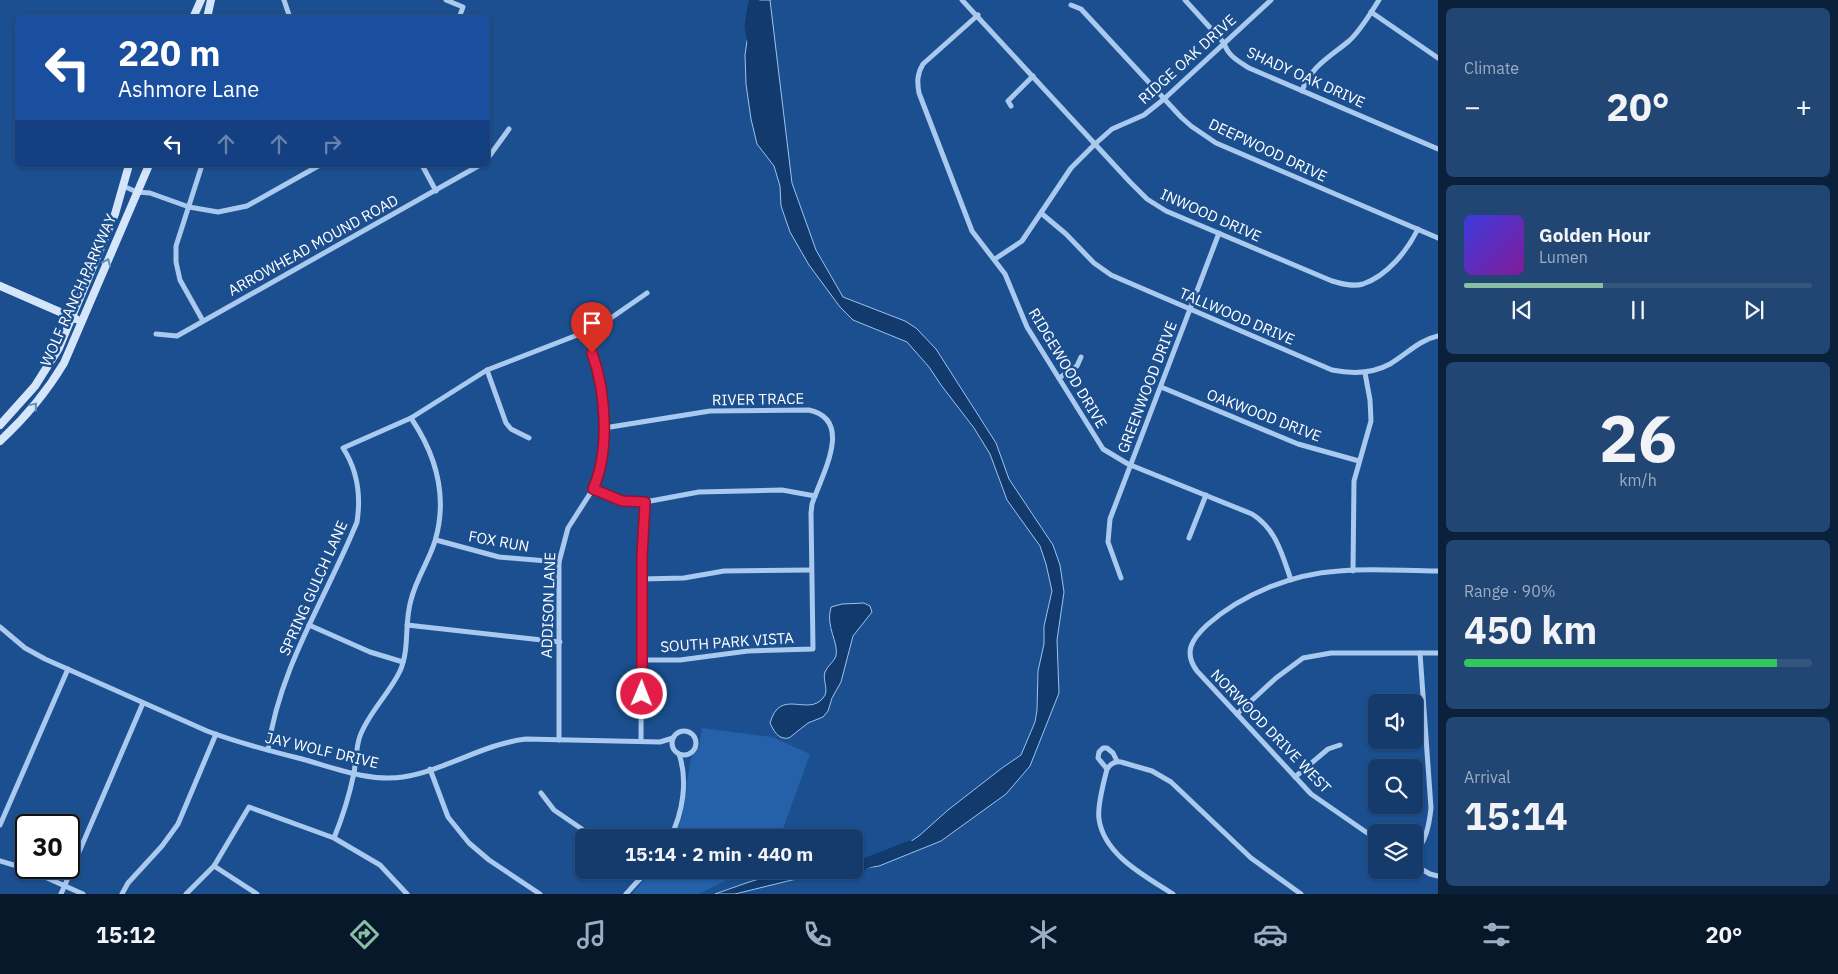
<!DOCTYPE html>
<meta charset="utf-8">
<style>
:root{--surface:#143b6b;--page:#214673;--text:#f1f3f6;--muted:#9dadc1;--line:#33557e;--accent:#8abfa5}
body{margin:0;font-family:"IBM Plex Sans",sans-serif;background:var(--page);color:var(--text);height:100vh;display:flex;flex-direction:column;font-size:19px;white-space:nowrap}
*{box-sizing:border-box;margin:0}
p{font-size:16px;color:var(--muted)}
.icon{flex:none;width:28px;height:28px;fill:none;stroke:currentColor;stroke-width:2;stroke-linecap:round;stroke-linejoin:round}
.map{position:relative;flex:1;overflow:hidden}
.side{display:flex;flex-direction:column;gap:8px;padding:8px;background:#0b203b;width:400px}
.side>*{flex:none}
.hud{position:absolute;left:15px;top:15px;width:475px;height:152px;border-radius:8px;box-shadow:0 1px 4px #0004,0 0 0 1px var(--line);background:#1a4fa0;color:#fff;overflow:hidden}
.fabs{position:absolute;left:1368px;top:694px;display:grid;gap:10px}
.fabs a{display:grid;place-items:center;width:55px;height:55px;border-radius:8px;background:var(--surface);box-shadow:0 1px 4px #0004,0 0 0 1px var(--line);font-size:25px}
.speed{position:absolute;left:15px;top:814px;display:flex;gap:10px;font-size:25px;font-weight:700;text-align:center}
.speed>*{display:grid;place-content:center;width:65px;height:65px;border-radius:50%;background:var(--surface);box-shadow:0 1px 4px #0004,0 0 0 1px var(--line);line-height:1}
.speed .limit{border:2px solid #111;border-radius:8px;background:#fff;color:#111}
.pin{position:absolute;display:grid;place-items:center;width:42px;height:42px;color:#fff;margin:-51px -21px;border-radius:50% 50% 50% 0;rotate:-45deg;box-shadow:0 0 5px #0007}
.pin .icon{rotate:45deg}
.me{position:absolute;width:55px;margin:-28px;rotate:1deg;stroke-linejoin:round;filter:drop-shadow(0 0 4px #0008)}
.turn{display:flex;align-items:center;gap:18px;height:105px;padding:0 20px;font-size:22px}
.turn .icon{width:65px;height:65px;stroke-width:2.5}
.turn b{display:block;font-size:35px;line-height:42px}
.lanes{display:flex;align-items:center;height:48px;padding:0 20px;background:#0003;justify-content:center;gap:25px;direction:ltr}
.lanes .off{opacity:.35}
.big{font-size:38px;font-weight:700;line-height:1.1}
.side .tile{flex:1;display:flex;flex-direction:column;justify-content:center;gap:8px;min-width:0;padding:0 18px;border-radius:8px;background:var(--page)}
.side .dial{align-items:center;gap:0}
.dial b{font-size:65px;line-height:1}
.song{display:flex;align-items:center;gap:15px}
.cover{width:60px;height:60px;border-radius:8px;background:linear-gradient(135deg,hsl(240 70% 55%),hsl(290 70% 35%))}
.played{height:5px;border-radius:2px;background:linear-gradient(90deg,var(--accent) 40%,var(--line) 40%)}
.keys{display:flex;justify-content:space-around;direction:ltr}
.heat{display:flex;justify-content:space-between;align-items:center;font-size:28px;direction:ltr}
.charge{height:8px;border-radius:4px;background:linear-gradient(90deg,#34c759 90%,var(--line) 0)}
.trip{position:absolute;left:575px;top:829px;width:288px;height:50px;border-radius:8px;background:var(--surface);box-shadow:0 1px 4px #0004,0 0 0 1px var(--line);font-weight:700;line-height:50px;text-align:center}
.dock{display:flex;height:80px;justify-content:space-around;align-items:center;background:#08182b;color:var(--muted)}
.dock .icon{width:35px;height:35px}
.dock .active{color:var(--accent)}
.dock b{font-size:22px;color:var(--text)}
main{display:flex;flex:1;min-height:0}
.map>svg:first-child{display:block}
</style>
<main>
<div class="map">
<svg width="1438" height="894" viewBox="0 0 1438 894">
<rect width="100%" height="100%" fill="#1b4f8f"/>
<g fill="#2461a8">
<polygon points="702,728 772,737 810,754 780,837 673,838 682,817 690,762 693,754 699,747"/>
<polygon points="653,870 747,870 699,894 634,894 633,893"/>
</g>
<g fill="#123a6d" stroke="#9cc4f0">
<polygon points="749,0 770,0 792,183 816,250 843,297 905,321 916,328 936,349 996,443 1009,479 1053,545 1060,565 1064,592 1057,640 1059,693 1030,766 1006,794 941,841 879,866 854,870 854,863 882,858 896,852 920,835 948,810 1002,768 1021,755 1035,722 1037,710 1038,671 1044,644 1044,626 1052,591 1046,564 1040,546 1007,500 990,454 974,428 941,385 929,367 907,342 853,320 840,307 809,265 790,232 781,206 780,186 774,166 757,144 751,119 746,84 745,55 747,41 753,25"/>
<path d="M864,603l6,3 2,6 -19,24 -12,46 -9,16 -4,13 -5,6 -15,6 -19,15c-11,2 -15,-7 -19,-15 10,-36 38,-6 53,-25 7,-7 -1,-18 2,-26 2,-6 9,-10 11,-16 3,-14 -11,-29 -5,-49l11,-3z"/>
<polygon points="790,870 851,870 792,880 735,894 715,894 749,882"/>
</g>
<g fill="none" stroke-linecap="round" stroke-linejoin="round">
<g stroke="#123a6d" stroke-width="11">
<polyline points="754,0 750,27 754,47"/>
<polyline points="854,868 910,846"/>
</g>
<g stroke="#a9c9ee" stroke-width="5">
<polyline points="284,0 290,18"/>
<polyline points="446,0 463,7 459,18"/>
<path d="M962,0l168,182 17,17 19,12 166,70c10,3 21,6 31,3 24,-8 44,-33 55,-55"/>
<path d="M1185,0l39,43c4,13 14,18 25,25l189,81"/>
<polyline points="1071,5 1081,9 1181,117 1191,126 1216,143 1438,238"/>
<polyline points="1371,12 1438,58"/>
<path d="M978,15l-55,49c-6,10 -6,18 -4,29l53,138 33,43 22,53 76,122 25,15 124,50c24,15 30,40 39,66"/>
<path d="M1302,91c8,-24 29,-35 47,-50 12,-11 21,-27 30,-41"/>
<polyline points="1011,106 1008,101 1033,76"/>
<polyline points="488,158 509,129"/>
<polyline points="202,165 176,246 176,262 180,280 203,321"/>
<polyline points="422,165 436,191"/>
<polyline points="123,186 137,192 150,193 189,207 218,212 247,206 320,165"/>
<path d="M1041,213l25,21 28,29 17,12 221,95c20,4 40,4 58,-6 17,-10 29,-24 48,-28"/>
<polyline points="995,259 1022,241 1071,168 1095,144 1112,129 1144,115 1164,99 1271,0"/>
<polyline points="156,334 177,336 480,165"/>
<polyline points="487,370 506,423 511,429 529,438"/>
<polyline points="1059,378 1077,366 1081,357"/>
<polyline points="1161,387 1298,444 1359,461"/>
<path d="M604,428l106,-17 99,-1c46,10 12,66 3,94l-1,9 2,136 -65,2 -68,9h-38"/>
<polyline points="593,489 621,501 645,502 699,492 782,490 815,496"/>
<polyline points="1189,538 1206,495"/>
<polyline points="436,540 499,557 559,562"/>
<polyline points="1353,571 1354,481 1371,421 1370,400 1365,373"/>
<polyline points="1121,578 1108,542 1110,519 1219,233"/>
<polyline points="642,579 684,578 724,571 811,570"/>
<polyline points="309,625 370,652 403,662"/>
<polyline points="407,625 560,642"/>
<path d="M0,627l25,21 20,11 162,72c31,12 63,20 95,28 32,9 67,23 101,18 43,-7 80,-33 123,-38l134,3 13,-4"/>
<polyline points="1237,714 1276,678 1303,658 1331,653 1438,653"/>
<circle cx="684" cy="743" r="12"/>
<polyline points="559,740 559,562 568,528 593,489 601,468 602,455 604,428 601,392 596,363 585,332"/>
<polyline points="641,741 642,557 645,502"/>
<path d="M268,750c11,-82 58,-152 89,-228 4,-26 1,-51 -14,-74l68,-30 76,-48 111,-43 49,-34"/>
<polyline points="430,769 448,817 469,843 489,860 540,894"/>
<polyline points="1107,769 1098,758 1099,752 1103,748 1107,748 1113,753 1117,761"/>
<polyline points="1295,777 1328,749 1340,745"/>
<polyline points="541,793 554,810 595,838"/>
<polyline points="0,825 68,669"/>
<path d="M334,838c9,-22 15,-41 20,-65 2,-12 2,-26 6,-37 9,-24 29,-42 40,-65 10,-22 4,-48 11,-71 5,-21 18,-39 24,-59 13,-44 1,-86 -24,-123"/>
<path d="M670,838c13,-25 18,-58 9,-84"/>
<path d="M1376,839l-65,-45 -114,-123c-14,-19 -5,-32 10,-46 35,-31 85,-51 132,-54 32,-3 66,0 99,0"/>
<path d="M1414,855c12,-14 15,-29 17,-47l-11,-155"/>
<polyline points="0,861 27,869 83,894"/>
<polyline points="1414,865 1430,874 1438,876"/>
<polyline points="214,866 257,894"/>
<polyline points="631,870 640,879"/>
<polyline points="61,894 143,703"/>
<polyline points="122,894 128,883 162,846 178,824 216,734"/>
<polyline points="186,894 214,866 249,807 334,838 380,865 407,894"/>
<polyline points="626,894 648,870"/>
<path d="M1173,894c-28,-18 -69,-39 -74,-75 -2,-14 5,-37 8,-50 4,-6 8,-8 14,-7l31,9 19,11 80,76 50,36"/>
</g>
<g stroke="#d6e6fa" stroke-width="8">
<polyline points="193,18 201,0"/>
<polyline points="207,18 211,0"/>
<polyline points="0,286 76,319"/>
<polyline points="0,425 35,386 59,348 115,214 129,165"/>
<path d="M0,441c25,-23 46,-48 64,-78l85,-198"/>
</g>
</g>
<defs><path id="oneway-chevron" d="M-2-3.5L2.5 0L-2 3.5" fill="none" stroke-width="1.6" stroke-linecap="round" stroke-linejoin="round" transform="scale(1.25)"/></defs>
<g stroke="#668bba">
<use href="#oneway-chevron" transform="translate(107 262) rotate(-68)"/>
<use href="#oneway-chevron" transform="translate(34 406) rotate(-50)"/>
</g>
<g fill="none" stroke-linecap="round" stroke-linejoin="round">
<defs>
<path id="route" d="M592,353c14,39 18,98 1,136l29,12 23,1 -3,55v137"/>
</defs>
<use href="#route" stroke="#92132f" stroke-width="12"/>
<use href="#route" stroke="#e11d48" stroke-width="9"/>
</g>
<g text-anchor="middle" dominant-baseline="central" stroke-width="5" stroke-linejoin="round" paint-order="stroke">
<g font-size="15" fill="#fff" stroke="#1b4f8f">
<text transform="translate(1187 59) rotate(-42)">RIDGE OAK DRIVE</text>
<text transform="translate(1306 77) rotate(24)">SHADY OAK DRIVE</text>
<text transform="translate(1268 150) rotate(25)">DEEPWOOD DRIVE</text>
<text transform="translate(1211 215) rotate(24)">INWOOD DRIVE</text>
<text transform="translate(313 245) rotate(-29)">ARROWHEAD MOUND ROAD</text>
<text transform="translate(78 290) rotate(-66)">WOLF RANCH PARKWAY</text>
<text transform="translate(1237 316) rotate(23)">TALLWOOD DRIVE</text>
<text transform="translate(1068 368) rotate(59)">RIDGEWOOD DRIVE</text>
<text transform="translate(1147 387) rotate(-69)">GREENWOOD DRIVE</text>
<text transform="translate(758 399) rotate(-1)">RIVER TRACE</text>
<text transform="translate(1264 415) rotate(21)">OAKWOOD DRIVE</text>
<text transform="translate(499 541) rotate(10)">FOX RUN</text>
<text transform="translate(313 588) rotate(-66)">SPRING GULCH LANE</text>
<text transform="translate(548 605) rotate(-88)">ADDISON LANE</text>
<text transform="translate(727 642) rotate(-4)">SOUTH PARK VISTA</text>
<text transform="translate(1271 731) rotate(46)">NORWOOD DRIVE WEST</text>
<text transform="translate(322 750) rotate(13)">JAY WOLF DRIVE</text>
</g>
</g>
</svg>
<div class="fabs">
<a><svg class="icon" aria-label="sound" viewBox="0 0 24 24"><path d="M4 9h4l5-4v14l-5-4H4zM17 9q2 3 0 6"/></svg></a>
<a><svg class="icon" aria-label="search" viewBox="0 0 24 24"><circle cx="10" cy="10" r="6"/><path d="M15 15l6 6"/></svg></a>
<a><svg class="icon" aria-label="layers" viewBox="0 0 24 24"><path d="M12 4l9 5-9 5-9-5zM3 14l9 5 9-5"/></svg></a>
</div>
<div class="speed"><div class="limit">30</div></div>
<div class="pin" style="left:592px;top:353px;background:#d93025"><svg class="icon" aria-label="arrive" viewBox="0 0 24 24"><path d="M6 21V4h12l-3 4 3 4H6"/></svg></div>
<svg class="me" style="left:642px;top:694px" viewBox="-20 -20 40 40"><circle r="17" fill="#e11d48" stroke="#fff" stroke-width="3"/><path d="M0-11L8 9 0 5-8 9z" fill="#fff"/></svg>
<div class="trip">15:14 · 2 min · 440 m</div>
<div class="hud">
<div class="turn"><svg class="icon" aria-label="left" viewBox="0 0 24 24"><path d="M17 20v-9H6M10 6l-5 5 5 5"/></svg><div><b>220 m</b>Ashmore Lane</div></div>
<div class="lanes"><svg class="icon" aria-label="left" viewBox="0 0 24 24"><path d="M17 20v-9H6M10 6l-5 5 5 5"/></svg><svg class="icon off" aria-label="ahead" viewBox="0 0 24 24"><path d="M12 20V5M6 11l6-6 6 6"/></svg><svg class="icon off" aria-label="ahead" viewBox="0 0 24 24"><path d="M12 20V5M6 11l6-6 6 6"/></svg><svg class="icon off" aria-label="right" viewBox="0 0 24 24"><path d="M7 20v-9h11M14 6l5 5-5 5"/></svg></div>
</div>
</div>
<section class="side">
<div class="tile"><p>Climate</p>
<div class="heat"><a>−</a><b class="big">20°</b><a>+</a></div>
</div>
<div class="tile">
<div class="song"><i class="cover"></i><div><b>Golden Hour</b><p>Lumen</p></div></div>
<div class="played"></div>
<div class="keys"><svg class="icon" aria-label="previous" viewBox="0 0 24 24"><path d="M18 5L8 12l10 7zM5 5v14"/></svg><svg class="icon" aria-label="pause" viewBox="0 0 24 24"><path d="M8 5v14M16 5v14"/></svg><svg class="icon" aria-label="next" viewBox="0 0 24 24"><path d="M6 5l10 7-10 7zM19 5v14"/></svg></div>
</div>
<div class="tile dial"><b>26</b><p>km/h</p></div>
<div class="tile"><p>Range · 90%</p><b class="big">450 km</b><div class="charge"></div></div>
<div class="tile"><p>Arrival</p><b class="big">15:14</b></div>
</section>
</main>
<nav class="dock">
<b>15:12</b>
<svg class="icon active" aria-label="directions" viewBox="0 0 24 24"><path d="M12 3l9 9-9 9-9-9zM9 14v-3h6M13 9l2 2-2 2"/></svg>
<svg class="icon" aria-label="music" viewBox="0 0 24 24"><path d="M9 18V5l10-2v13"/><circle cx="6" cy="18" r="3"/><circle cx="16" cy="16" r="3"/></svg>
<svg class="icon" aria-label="phone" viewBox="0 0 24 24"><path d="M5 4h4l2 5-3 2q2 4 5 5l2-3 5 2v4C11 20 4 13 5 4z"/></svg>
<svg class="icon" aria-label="climate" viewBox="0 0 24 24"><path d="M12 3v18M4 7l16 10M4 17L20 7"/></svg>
<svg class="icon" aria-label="car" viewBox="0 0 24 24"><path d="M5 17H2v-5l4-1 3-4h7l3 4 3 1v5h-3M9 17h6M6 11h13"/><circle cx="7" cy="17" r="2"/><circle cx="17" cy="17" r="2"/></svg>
<svg class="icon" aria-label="filters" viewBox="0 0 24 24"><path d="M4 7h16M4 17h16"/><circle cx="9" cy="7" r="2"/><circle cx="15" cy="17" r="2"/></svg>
<b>20°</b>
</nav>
